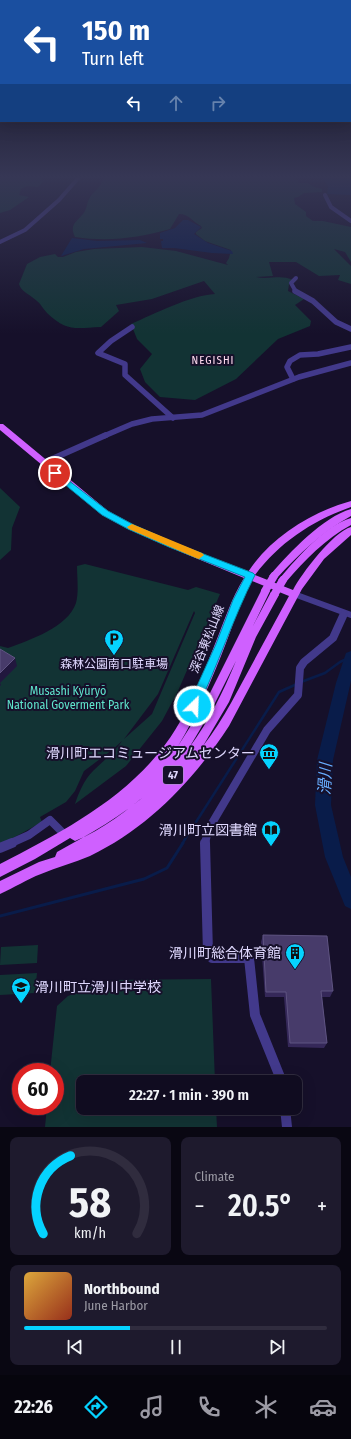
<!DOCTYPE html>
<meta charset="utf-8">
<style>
:root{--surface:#100c20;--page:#1e1a2d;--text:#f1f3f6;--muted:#9c9ba5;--line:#302c3e;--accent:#05d3ff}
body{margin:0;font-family:"Fira Sans Condensed","Noto Sans JP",sans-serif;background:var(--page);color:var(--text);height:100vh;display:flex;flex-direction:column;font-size:15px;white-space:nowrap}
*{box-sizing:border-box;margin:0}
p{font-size:13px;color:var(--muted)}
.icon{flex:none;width:22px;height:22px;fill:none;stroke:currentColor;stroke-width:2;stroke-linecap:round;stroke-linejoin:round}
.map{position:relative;height:1127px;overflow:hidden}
.details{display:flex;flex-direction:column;gap:10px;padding:10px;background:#090712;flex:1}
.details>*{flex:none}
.banner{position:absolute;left:0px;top:0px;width:351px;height:122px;box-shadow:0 4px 16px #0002,0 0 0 1px var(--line);background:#1a4fa0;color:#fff;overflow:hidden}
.speed{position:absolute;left:12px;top:1063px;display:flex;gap:8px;font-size:20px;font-weight:700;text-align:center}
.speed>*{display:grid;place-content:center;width:52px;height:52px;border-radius:50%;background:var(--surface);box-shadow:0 4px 16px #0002,0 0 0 1px var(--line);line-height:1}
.speed .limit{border:6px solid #d22;background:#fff;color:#111}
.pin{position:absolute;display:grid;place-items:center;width:34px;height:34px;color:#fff;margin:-17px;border:2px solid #fff;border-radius:50%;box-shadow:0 1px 4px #0007}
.me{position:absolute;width:44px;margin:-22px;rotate:24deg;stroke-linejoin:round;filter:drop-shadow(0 0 3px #0008)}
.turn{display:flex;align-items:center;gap:14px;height:84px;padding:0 16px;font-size:18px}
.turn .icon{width:52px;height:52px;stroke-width:2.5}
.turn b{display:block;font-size:28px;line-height:34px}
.lanes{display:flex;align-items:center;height:38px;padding:0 16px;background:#0003;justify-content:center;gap:20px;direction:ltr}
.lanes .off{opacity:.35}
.big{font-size:30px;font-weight:600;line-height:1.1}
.details .card{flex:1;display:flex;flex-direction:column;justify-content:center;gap:6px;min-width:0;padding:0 14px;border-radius:8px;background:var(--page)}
.details .dial{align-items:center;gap:0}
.dial svg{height:104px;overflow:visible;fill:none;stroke:var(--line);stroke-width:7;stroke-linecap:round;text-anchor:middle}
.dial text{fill:var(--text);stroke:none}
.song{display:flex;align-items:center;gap:12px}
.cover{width:48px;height:48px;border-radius:6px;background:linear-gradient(135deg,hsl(40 70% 55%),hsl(10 70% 35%))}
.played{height:4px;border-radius:2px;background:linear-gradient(90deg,var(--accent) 35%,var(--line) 35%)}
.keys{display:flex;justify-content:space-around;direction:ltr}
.heat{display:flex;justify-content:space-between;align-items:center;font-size:22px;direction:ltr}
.details .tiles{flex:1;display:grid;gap:10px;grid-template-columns:1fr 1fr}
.card:last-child{grid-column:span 2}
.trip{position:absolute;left:76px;top:1075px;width:226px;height:40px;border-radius:8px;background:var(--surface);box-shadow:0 4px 16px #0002,0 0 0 1px var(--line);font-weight:600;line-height:40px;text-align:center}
.menu{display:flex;height:64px;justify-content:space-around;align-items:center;background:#06050d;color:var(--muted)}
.menu .icon{width:28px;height:28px}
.menu .on{color:var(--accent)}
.menu b{font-size:18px;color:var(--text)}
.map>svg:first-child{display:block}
</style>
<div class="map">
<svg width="351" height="1127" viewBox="0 0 351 1127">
<rect width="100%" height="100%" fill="#16102a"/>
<g fill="#123334" fill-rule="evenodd">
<polygon points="0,176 41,176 43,182 38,187 27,186 21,189 19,195 29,197 10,210 0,213"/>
<path d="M102,176h194l1,5 3,2h8l6,4 8,2v3l-18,1 -6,4 -4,1 1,6 11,8v4l7,5h10l28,6v35l-6,-10 -11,-3 17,17v18l-13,-4 2,-5 -21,1 -23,-14h-27l4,14 -17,1c13,3 25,-3 37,3l-4,4 -1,7 16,8 -9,6 16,16 -1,5 -32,13 -42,40 -41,21 -35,-3 -15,-15 -5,-13 12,-15 -15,-15 -6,-15c23,-10 60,-29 84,-30l-11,-13 -52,18 -36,6 3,6 -18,16c-26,1 -34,5 -54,-14 -4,-4 -6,-9 -10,-12 -6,-6 -16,-9 -18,-17l8,-20 13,-7 15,-3 3,3h5l13,-5 18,-3 48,-2 34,4 52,14 -2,-2 3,-5 2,-8 -26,-9 -9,-7v-2l6,-4 -1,-2c-8,-4 -12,-12 -22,-12l-9,15c-32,9 -61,13 -95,8 -7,-14 4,-16 10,-26 2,-4 2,-8 4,-12 4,-8 16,-14 13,-23z"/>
<polygon points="0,488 20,507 12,528 11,550 0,560"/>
<path d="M85,564l103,26 8,-3 24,7 -42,97 -16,30 -36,45 -51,38c4,-12 9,-24 18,-33 10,-10 22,-19 29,-30l-10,9 -28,21 -9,20 -9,11 -26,15 2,5 -38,21h-4v-197l8,2c22,-8 60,-21 68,-45 3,-11 1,-26 1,-37zM194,611l1,2 -43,101 -28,25 34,-45z"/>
<polygon points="38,945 37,963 0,965 1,947"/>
<polygon points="37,973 35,993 0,995 0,975"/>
<polygon points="211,979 215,1082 83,1082 83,1108 216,1108 217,1127 45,1127 47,1106 55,1106 55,1072 50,1072 57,1006 68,996 109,980"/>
</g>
<g fill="#091c4a">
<polygon points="321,176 351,176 351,195 327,194 328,186"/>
<polygon points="183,220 188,220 201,227 194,234 208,243 232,251 233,254 212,253 174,248 162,248 161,241 163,241 163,239 160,239 160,233 175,228"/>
<polygon points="72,238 97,241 140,240 147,243 84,249 61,256"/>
</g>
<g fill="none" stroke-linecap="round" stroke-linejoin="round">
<g stroke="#091c4a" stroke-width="2.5">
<polyline points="301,682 325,673 340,662 351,657"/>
<polyline points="182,844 279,692 297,684"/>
</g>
<polyline stroke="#091c4a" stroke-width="3" points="0,916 144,879 167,868 183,843"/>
<polygon fill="#091c4a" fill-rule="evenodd" points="351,651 351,681 333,760 331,805 343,857 351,877 351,909 345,906 325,857 315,805 317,760 336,683 346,653"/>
<g stroke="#42398b" stroke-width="4">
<polyline points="325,195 331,207 351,221"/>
<polyline points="0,242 25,230 59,200 80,176"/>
<polyline points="296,278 291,283 296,292"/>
</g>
<g stroke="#42398b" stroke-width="5.5">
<polyline points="295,291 313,301 336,322 351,329"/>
<polyline points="132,327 111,341 98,353 125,364 125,375 173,418"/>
<polyline points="293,379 287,367 290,361 300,355 318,354 351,347"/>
<polyline points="104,436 132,424 152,419 202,415 299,377 351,363"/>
</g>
<g stroke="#42398b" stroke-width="6">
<polyline points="43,463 106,435"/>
<polyline points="294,594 351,615"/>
<polyline points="342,617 344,613"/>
</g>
<g stroke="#42398b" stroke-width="8">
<polyline points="9,844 29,835 50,820 65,835"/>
<polyline points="205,844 208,830 267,730 298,695 300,668 304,662 333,638 343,616"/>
</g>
<g stroke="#42398b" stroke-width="10">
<polyline points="205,843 208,953 212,958 249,958 255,1015 282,1082"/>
<polyline points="0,848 12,843"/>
<polyline points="285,1108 287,1127"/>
</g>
<g fill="#cf60ff" fill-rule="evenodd">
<path d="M0,424h3l105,87 26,14 41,18 73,29c23,-35 63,-60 103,-71v6c-39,14 -71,35 -96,68l38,15c9,-17 40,-58 58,-63v8l-27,24 -22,30 -73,137c-35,54 -81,102 -139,130 -16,7 -33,11 -49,18 -14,5 -27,14 -41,20v-13l39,-19 16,-5 2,-5c32,-18 66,-36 93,-61 -22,19 -48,39 -75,50l-5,-3 -35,21 -35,18v-13c74,-38 152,-79 188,-158 10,-21 19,-41 27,-62 9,-22 16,-45 29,-66l-75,-31 -41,-18 -26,-14 -102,-85zM252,581l37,15 -58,107c-8,14 -17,29 -28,43l26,-44 27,-65 23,-42 -2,-3h-6l-18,34 17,-35 -2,-2h-6l-58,116 -26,41c19,-31 35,-69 48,-103 8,-21 14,-43 26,-62zM236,661c-13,31 -27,60 -47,87l22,-37z"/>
<path d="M351,509v7c-29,16 -52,38 -74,62h-6l-2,-2 2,-2c19,-22 52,-57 80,-65z"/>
<path d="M351,518v7c-26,14 -46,35 -65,57h-6l-2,-2 2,-2c18,-21 44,-52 71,-60z"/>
</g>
<g stroke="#cf60ff" stroke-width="8">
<polyline points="265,591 274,576"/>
<polyline points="274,595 283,580"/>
</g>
</g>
<polygon fill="#352859" points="263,935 333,991 330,997 322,997 327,1043 324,1048 288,1047 284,997 265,997 261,942"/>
<polygon fill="#21173e" points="15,658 17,666 0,683 1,685 0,686 0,673"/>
<g fill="#473b6a" stroke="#5f5482">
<polygon points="0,649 15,658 0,673"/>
<polygon points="263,935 327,936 333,991 321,991 327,1043 290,1043 286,992 266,992"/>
</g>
<linearGradient id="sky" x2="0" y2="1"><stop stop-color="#0c0917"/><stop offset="0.53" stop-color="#363755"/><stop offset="1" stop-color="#363755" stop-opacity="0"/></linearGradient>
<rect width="351" height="334" fill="url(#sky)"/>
<path fill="#05d3ff" stroke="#0389a6" d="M55,470l53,41 26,14 41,18 78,30 2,2c-22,43 -37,90 -58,134l-3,1 -4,-1 -2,-3 28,-62 17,-44 12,-23 -76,-30 -41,-18 -26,-14 -50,-41v-3z"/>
<polygon fill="#f59e0b" points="132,524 202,553 204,555 199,559 196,558 129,529 127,527"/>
<defs>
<symbol id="parking-pin" viewBox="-11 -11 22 30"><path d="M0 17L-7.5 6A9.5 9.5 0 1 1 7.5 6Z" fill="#05d3ff" stroke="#16102a"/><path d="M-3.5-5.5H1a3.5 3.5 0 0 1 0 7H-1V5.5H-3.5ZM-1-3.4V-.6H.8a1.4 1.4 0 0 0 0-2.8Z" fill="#111"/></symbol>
<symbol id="museum-pin" viewBox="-11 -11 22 30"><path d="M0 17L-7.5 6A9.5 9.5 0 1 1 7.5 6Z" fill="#05d3ff" stroke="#16102a"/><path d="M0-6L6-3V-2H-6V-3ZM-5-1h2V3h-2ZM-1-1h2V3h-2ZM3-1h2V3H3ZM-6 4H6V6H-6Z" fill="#111"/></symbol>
<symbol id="library-pin" viewBox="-11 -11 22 30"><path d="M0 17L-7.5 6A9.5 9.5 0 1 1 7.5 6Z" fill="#05d3ff" stroke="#16102a"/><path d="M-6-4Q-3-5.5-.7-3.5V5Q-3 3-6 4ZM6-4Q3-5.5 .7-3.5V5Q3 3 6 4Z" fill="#111"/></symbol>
<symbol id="building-pin" viewBox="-11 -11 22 30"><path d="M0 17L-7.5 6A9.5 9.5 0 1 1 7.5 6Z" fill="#05d3ff" stroke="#16102a"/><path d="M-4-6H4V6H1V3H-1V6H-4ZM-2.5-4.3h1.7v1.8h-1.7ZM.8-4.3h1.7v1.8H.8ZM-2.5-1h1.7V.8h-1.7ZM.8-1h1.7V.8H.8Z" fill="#111"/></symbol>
<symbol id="school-pin" viewBox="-11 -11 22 30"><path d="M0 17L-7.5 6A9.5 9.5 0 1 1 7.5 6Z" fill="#05d3ff" stroke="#16102a"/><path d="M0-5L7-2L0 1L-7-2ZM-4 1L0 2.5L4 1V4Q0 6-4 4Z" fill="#111"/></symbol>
</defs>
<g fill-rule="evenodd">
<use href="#parking-pin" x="103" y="628" width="22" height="30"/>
<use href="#museum-pin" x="258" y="742" width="22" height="30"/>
<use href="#library-pin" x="260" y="819" width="22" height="30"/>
<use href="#building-pin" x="284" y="942" width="22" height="30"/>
<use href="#school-pin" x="10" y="976" width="22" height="30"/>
</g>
<g text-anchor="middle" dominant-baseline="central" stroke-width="4" stroke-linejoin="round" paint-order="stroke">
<g font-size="11" letter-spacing="1" fill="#ffdbef" stroke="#16102a">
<text x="213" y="360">NEGISHI</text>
</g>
<rect fill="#16102a" stroke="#a39dbf" stroke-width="1" x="163" y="766" width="20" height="18" rx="3"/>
<g font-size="11" font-weight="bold" fill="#e0d9ff">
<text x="173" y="775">47</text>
</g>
<g font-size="12" fill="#e0d9ff" stroke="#16102a">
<text transform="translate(207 639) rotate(-68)">深谷東松山線</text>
</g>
<g font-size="12" fill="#e0d9ff" stroke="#16102a">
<text x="114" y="664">森林公園南口駐車場</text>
</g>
<g font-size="12" fill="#5fe5cd" stroke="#16102a">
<text x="68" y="691">Musashi Kyūryō<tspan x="68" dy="14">National Goverment Park</tspan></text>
</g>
<g font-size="14" fill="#e0d9ff" stroke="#16102a" text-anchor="end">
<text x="255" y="753">滑川町エコミュージアムセンター</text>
<text x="257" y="830">滑川町立図書館</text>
<text x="281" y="953">滑川町総合体育館</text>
<text x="35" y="987" text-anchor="start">滑川町立滑川中学校</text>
</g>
<g font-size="16" font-style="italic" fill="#67adff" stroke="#16102a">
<text transform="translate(325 779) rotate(-87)">滑川</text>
</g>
</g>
</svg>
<div class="speed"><div class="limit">60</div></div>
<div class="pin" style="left:55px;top:473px;background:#d93025"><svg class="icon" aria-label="arrive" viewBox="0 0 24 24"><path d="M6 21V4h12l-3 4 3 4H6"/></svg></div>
<svg class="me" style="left:194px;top:706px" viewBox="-20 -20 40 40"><circle r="17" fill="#05d3ff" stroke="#fff" stroke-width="3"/><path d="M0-11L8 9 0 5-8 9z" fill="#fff"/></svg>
<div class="trip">22:27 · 1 min · 390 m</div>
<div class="banner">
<div class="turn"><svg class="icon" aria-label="left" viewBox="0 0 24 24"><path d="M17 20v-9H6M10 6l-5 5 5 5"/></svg><div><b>150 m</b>Turn left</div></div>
<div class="lanes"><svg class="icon" aria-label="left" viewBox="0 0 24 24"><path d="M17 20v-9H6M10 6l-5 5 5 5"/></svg><svg class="icon off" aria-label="ahead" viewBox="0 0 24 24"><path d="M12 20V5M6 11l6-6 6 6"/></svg><svg class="icon off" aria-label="right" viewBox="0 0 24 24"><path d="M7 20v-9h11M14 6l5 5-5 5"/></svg></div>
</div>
</div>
<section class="details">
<div class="tiles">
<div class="card dial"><svg viewBox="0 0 100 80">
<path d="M14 69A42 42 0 1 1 86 69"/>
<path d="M14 69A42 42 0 0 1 35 9" stroke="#05d3ff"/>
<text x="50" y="56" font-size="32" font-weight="700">58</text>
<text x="50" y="72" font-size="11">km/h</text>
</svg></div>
<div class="card"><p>Climate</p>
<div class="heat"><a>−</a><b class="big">20.5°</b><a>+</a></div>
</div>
<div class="card">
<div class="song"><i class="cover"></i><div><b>Northbound</b><p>June Harbor</p></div></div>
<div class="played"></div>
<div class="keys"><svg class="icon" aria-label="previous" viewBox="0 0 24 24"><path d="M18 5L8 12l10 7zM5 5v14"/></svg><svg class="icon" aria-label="pause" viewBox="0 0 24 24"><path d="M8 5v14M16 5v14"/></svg><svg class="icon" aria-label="next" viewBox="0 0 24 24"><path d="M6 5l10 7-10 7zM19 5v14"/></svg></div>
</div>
</div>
</section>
<nav class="menu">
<b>22:26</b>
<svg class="icon on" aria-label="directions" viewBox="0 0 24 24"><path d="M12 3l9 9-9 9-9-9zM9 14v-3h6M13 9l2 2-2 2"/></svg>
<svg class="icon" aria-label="music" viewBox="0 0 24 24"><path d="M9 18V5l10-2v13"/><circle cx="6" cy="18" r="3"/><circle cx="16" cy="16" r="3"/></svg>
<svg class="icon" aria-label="phone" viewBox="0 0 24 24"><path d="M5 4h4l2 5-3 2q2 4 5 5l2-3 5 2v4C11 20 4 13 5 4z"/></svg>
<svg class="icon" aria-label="climate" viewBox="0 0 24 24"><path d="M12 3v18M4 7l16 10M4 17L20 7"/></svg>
<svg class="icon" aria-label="car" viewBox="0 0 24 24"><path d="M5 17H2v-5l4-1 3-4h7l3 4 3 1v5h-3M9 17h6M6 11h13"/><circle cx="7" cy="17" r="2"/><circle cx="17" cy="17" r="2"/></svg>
</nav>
